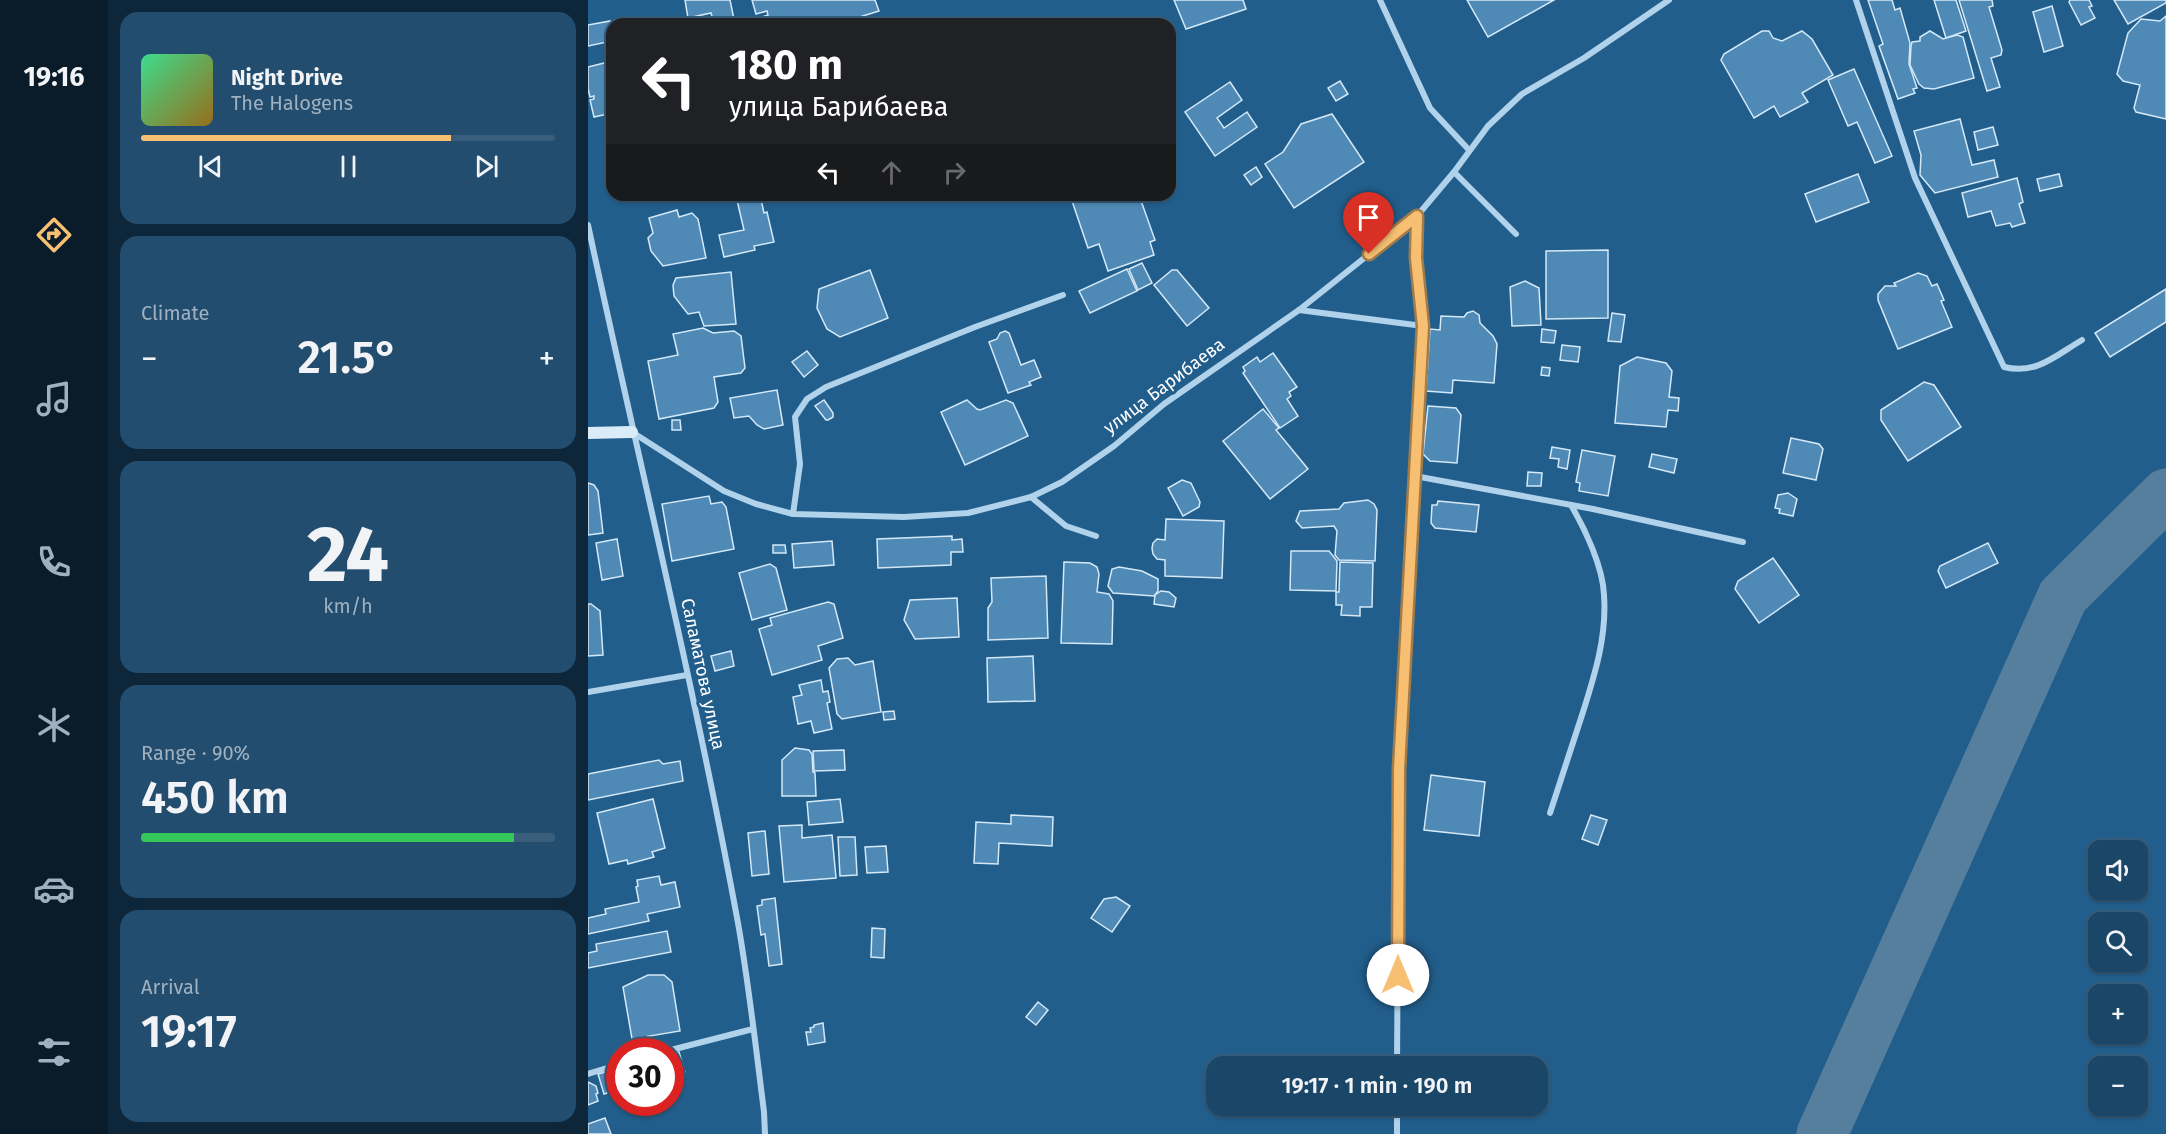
<!DOCTYPE html>
<meta charset="utf-8">
<style>
:root{--surface:#1a4668;--page:#234d6e;--text:#f1f3f6;--muted:#9fb1c0;--line:#385e7c;--accent:#f7bf72}
body{margin:0;font-family:"Fira Sans",sans-serif;background:var(--page);color:var(--text);height:100vh;display:flex;flex-direction:column;font-size:22px;white-space:nowrap}
*{box-sizing:border-box;margin:0}
p{font-size:20px;color:var(--muted)}
.icon{flex:none;width:33px;height:33px;fill:none;stroke:currentColor;stroke-width:2;stroke-linecap:round;stroke-linejoin:round}
.map{position:relative;flex:1;overflow:hidden}
.drawer{display:flex;flex-direction:column;gap:12px;padding:12px;background:#0e2639;width:480px}
.drawer>*{flex:none}
.guide{position:absolute;left:18px;top:18px;width:570px;height:183px;border-radius:18px;box-shadow:0 2px 4px #0004,0 0 0 2px var(--line);background:#202124;color:#fff;overflow:hidden}
.tools{position:absolute;left:1500px;top:840px;display:grid;gap:12px}
.tools a{display:grid;place-items:center;width:60px;height:60px;border-radius:12px;background:var(--surface);box-shadow:0 2px 4px #0004,0 0 0 2px var(--line);font-size:30px}
.speed{position:absolute;left:18px;top:1038px;display:flex;gap:12px;font-size:30px;font-weight:700;text-align:center}
.speed>*{display:grid;place-content:center;width:78px;height:78px;border-radius:50%;background:var(--surface);box-shadow:0 2px 4px #0004,0 0 0 2px var(--line);line-height:1}
.speed .limit{border:9px solid #d22;background:#fff;color:#111}
.pin{position:absolute;display:grid;place-items:center;width:51px;height:51px;color:#fff;margin:-62px -26px;border-radius:50% 50% 50% 0;rotate:-45deg;box-shadow:0 0 6px #0007}
.pin .icon{rotate:45deg}
.me{position:absolute;width:66px;margin:-33px;rotate:0deg;stroke-linejoin:round;filter:drop-shadow(0 0 4px #0008)}
.turn{display:flex;align-items:center;gap:21px;height:126px;padding:0 24px;font-size:27px}
.turn .icon{width:78px;height:78px;stroke-width:2.5}
.turn b{display:block;font-size:42px;line-height:51px}
.lanes{display:flex;align-items:center;height:57px;padding:0 24px;background:#0003;justify-content:center;gap:30px;direction:ltr}
.lanes .off{opacity:.35}
.big{font-size:45px;font-weight:600;line-height:1.1}
.drawer .card{flex:1;display:flex;flex-direction:column;justify-content:center;gap:9px;min-width:0;padding:0 21px;border-radius:18px;background:var(--page)}
.drawer .dial{align-items:center;gap:0}
.dial b{font-size:78px;line-height:1}
.song{display:flex;align-items:center;gap:18px}
.cover{width:72px;height:72px;border-radius:9px;background:linear-gradient(135deg,hsl(150 70% 55%),hsl(40 70% 35%))}
.played{height:6px;border-radius:3px;background:linear-gradient(90deg,var(--accent) 75%,var(--line) 75%)}
.keys{display:flex;justify-content:space-around;direction:ltr}
.heat{display:flex;justify-content:space-between;align-items:center;font-size:33px;direction:ltr}
.charge{height:9px;border-radius:4px;background:linear-gradient(90deg,#34c759 90%,var(--line) 0)}
.trip{position:absolute;left:618px;top:1056px;width:342px;height:60px;border-radius:18px;background:var(--surface);box-shadow:0 2px 4px #0004,0 0 0 2px var(--line);font-weight:600;line-height:60px;text-align:center}
main{display:flex;flex:1;min-height:0}
.menu{display:flex;flex-direction:column;width:108px;justify-content:space-around;align-items:center;background:#0a1c2a;color:var(--muted)}
.menu .icon{width:42px;height:42px}
.menu .active{color:var(--accent)}
.menu b{font-size:27px;color:var(--text)}
.map>svg:first-child{display:block}
</style>
<main>
<nav class="menu">
<b>19:16</b>
<svg class="icon active" aria-label="directions" viewBox="0 0 24 24"><path d="M12 3l9 9-9 9-9-9zM9 14v-3h6M13 9l2 2-2 2"/></svg>
<svg class="icon" aria-label="music" viewBox="0 0 24 24"><path d="M9 18V5l10-2v13"/><circle cx="6" cy="18" r="3"/><circle cx="16" cy="16" r="3"/></svg>
<svg class="icon" aria-label="phone" viewBox="0 0 24 24"><path d="M5 4h4l2 5-3 2q2 4 5 5l2-3 5 2v4C11 20 4 13 5 4z"/></svg>
<svg class="icon" aria-label="climate" viewBox="0 0 24 24"><path d="M12 3v18M4 7l16 10M4 17L20 7"/></svg>
<svg class="icon" aria-label="car" viewBox="0 0 24 24"><path d="M5 17H2v-5l4-1 3-4h7l3 4 3 1v5h-3M9 17h6M6 11h13"/><circle cx="7" cy="17" r="2"/><circle cx="17" cy="17" r="2"/></svg>
<svg class="icon" aria-label="filters" viewBox="0 0 24 24"><path d="M4 7h16M4 17h16"/><circle cx="9" cy="7" r="2"/><circle cx="15" cy="17" r="2"/></svg>
</nav>
<section class="drawer">
<div class="card">
<div class="song"><i class="cover"></i><div><b>Night Drive</b><p>The Halogens</p></div></div>
<div class="played"></div>
<div class="keys"><svg class="icon" aria-label="previous" viewBox="0 0 24 24"><path d="M18 5L8 12l10 7zM5 5v14"/></svg><svg class="icon" aria-label="pause" viewBox="0 0 24 24"><path d="M8 5v14M16 5v14"/></svg><svg class="icon" aria-label="next" viewBox="0 0 24 24"><path d="M6 5l10 7-10 7zM19 5v14"/></svg></div>
</div>
<div class="card"><p>Climate</p>
<div class="heat"><a>−</a><b class="big">21.5°</b><a>+</a></div>
</div>
<div class="card dial"><b>24</b><p>km/h</p></div>
<div class="card"><p>Range · 90%</p><b class="big">450 km</b><div class="charge"></div></div>
<div class="card"><p>Arrival</p><b class="big">19:17</b></div>
</section>
<div class="map">
<svg width="1578" height="1134" viewBox="0 0 1578 1134">
<rect width="100%" height="100%" fill="#225e8b"/>
<g fill="none" stroke-linecap="round" stroke-linejoin="round">
<polyline stroke="#567f9e" stroke-width="51" points="1234,1134 1475,596 1578,494"/>
</g>
<g fill="#4f89b5" stroke="#d4e9f8" stroke-width="1.5">
<polygon points="97,0 142,0 147,24 126,24 123,13 100,18"/>
<polygon points="164,0 287,0 291,11 249,24 173,24 171,18 180,15 179,11 168,14"/>
<polygon points="586,0 655,0 658,9 598,29"/>
<polygon points="879,0 966,0 900,37"/>
<polygon points="1280,0 1304,0 1307,10 1312,8 1322,43 1321,64 1329,88 1325,89 1327,93 1310,99 1291,46 1295,44"/>
<polygon points="1346,0 1368,0 1378,31 1358,38"/>
<polygon points="1371,0 1404,0 1405,6 1401,7 1414,50 1413,55 1403,58 1412,87 1399,91"/>
<polygon points="1482,0 1501,0 1504,6 1501,7 1507,18 1493,25 1481,2"/>
<polygon points="1526,0 1578,0 1578,3 1540,24"/>
<polygon points="1464,6 1475,46 1456,52 1445,12"/>
<polygon points="1578,16 1578,119 1548,112 1546,108 1552,85 1535,81 1529,74 1540,33 1553,19 1572,21"/>
<polygon points="22,21 24,41 0,46 0,25"/>
<polygon points="1174,31 1181,31 1185,38 1194,41 1214,31 1224,39 1245,75 1214,93 1220,102 1192,117 1186,106 1166,118 1133,60 1136,54"/>
<polygon points="1342,31 1355,39 1369,35 1375,37 1386,78 1346,89 1336,88 1331,84 1322,65 1323,46 1324,42 1332,41 1332,37"/>
<polygon points="24,61 24,113 6,117 2,100 6,99 6,96 2,97 0,89 0,67"/>
<polygon points="1266,69 1304,156 1287,163 1269,122 1260,126 1240,80"/>
<polygon points="752,81 760,94 748,101 740,88"/>
<polygon points="642,82 654,100 629,118 636,128 659,112 669,127 627,156 597,112"/>
<polygon points="744,114 776,162 706,208 677,164 695,152 713,124"/>
<polygon points="1372,119 1384,165 1406,160 1410,177 1347,193 1332,175 1333,155 1326,131"/>
<polygon points="1405,127 1410,145 1390,150 1386,132"/>
<polygon points="668,167 674,177 663,185 656,175"/>
<polygon points="1270,174 1281,202 1228,222 1217,194"/>
<polygon points="1471,174 1474,186 1452,191 1449,179"/>
<polygon points="1429,178 1435,202 1431,204 1437,223 1424,227 1422,223 1408,226 1403,211 1380,217 1374,193"/>
<polygon points="153,195 172,195 176,213 179,212 186,242 166,246 167,250 136,257 131,235 156,230 148,196"/>
<polygon points="482,195 551,195 567,240 562,242 566,255 520,271 511,244 500,248"/>
<polygon points="89,210 91,217 104,213 110,219 118,258 75,266 63,251 60,238 65,233 61,218"/>
<polygon points="1020,250 1020,318 958,319 958,251"/>
<polygon points="554,263 564,283 550,290 541,269"/>
<polygon points="539,269 549,291 502,313 491,291"/>
<polygon points="282,270 300,318 252,337 239,329 229,308 231,289"/>
<polygon points="584,270 589,270 621,308 599,326 566,285"/>
<polygon points="143,272 148,324 116,326 111,312 100,314 86,296 85,285 88,278"/>
<polygon points="1330,273 1339,276 1344,286 1349,284 1356,300 1353,301 1364,327 1310,349 1290,300 1290,294 1297,286 1308,286 1306,283"/>
<polygon points="937,281 951,288 953,325 924,326 922,287"/>
<polygon points="1578,289 1578,322 1522,357 1507,333"/>
<polygon points="885,311 891,315 892,323 905,336 909,344 906,383 865,380 864,393 838,391 842,329 852,330 853,316 876,317 879,313"/>
<polygon points="1024,313 1037,315 1033,342 1020,341"/>
<polygon points="115,328 125,333 146,331 153,336 157,368 153,373 126,377 130,402 126,408 71,419 60,361 90,355 85,334"/>
<polygon points="954,329 968,331 966,343 953,342"/>
<polygon points="417,331 421,333 433,365 446,360 453,377 441,382 443,385 420,393 401,342 409,339 412,333"/>
<polygon points="974,345 992,347 990,362 972,360"/>
<polygon points="219,351 230,365 216,377 204,362"/>
<polygon points="685,353 709,387 701,392 703,396 699,399 710,416 692,428 655,373 657,371 655,367 669,357 672,362"/>
<polygon points="1049,357 1078,363 1084,371 1081,397 1091,398 1090,411 1080,410 1078,427 1027,423 1032,366"/>
<polygon points="954,367 962,368 961,376 953,375"/>
<polygon points="1336,382 1346,385 1373,427 1320,461 1293,420 1293,410"/>
<polygon points="189,390 195,425 176,429 169,425 161,416 146,418 142,398"/>
<polygon points="236,400 245,413 245,417 240,420 238,420 227,406"/>
<polygon points="379,400 389,409 392,410 418,400 425,403 440,436 377,465 353,412"/>
<polygon points="840,406 868,408 873,415 869,463 842,461 835,454"/>
<polygon points="675,409 691,428 688,430 720,469 682,499 635,441"/>
<polygon points="84,420 92,420 93,430 84,430"/>
<polygon points="1203,438 1231,444 1235,449 1228,480 1195,473"/>
<polygon points="964,447 982,450 979,469 970,467 971,459 962,458"/>
<polygon points="994,450 1027,456 1020,496 991,491 992,483 988,482"/>
<polygon points="1064,454 1089,459 1086,473 1061,467"/>
<polygon points="940,472 954,473 953,486 939,486"/>
<polygon points="594,480 603,483 612,502 611,507 595,516 580,488"/>
<polygon points="0,483 6,485 10,491 15,533 0,535"/>
<polygon points="1200,493 1209,499 1205,516 1191,513 1192,509 1187,508 1190,495"/>
<polygon points="121,496 123,504 134,502 138,507 146,549 84,561 74,504"/>
<polygon points="780,500 786,504 789,510 787,561 751,560 747,555 749,531 746,526 714,528 708,521 712,511 751,509 756,503"/>
<polygon points="850,501 891,505 888,532 847,528 843,523 844,505 849,505"/>
<polygon points="578,519 636,521 634,578 577,576 577,560 569,559 565,554 564,548 565,543 569,539 577,540"/>
<polygon points="364,536 364,540 374,539 375,552 363,552 363,565 290,568 289,539"/>
<polygon points="29,539 35,576 14,580 8,543"/>
<polygon points="244,541 246,565 206,568 204,544"/>
<polygon points="1400,543 1410,563 1358,588 1350,571 1352,566"/>
<polygon points="185,545 197,545 198,553 185,553"/>
<polygon points="703,551 741,551 749,561 748,591 702,590"/>
<polygon points="1185,558 1211,595 1171,623 1147,589 1150,581"/>
<polygon points="476,562 502,563 509,567 511,574 509,592 521,594 525,601 524,644 473,643"/>
<polygon points="752,562 785,563 784,607 772,607 772,616 753,615 754,605 748,605 748,592 751,592"/>
<polygon points="182,564 188,568 199,610 164,620 151,573"/>
<polygon points="531,567 554,571 570,579 570,591 566,596 525,593 520,586 524,569"/>
<polygon points="458,576 460,638 400,640 400,608 404,602 403,578"/>
<polygon points="573,591 581,592 588,598 586,607 566,604 567,595"/>
<polygon points="369,598 371,637 327,639 316,620 322,600"/>
<polygon points="240,602 246,604 255,638 230,646 234,660 184,675 171,629 184,625 182,618"/>
<polygon points="0,604 3,604 12,611 15,655 0,656"/>
<polygon points="143,651 146,666 127,671 123,656"/>
<polygon points="445,656 447,701 400,702 399,658"/>
<polygon points="260,658 267,665 285,661 293,712 254,719 249,714 241,668 249,659"/>
<polygon points="233,680 235,692 240,691 242,702 239,703 244,729 226,733 223,721 210,724 205,697 214,695 211,685"/>
<polygon points="306,711 307,719 296,720 295,712"/>
<polygon points="207,748 221,750 224,754 225,772 227,773 228,796 194,796 194,760"/>
<polygon points="256,750 257,770 226,771 225,751"/>
<polygon points="71,760 75,764 92,761 95,781 0,800 0,774"/>
<polygon points="843,775 897,782 891,836 836,830"/>
<polygon points="65,799 77,848 64,852 66,857 40,864 39,860 21,864 9,813"/>
<polygon points="252,799 255,822 221,825 219,802"/>
<polygon points="423,815 465,817 464,846 411,843 410,864 386,863 388,822 423,824"/>
<polygon points="1003,815 1019,820 1010,845 994,839"/>
<polygon points="214,825 214,838 244,835 248,878 196,882 191,826"/>
<polygon points="177,831 181,874 164,876 160,833"/>
<polygon points="250,837 267,837 269,875 252,876"/>
<polygon points="298,846 300,872 279,873 277,847"/>
<polygon points="71,876 73,885 87,882 92,907 59,914 61,921 0,934 0,918 18,914 17,909 51,902 48,887 50,886 49,880"/>
<polygon points="528,897 542,906 524,932 503,918 516,899"/>
<polygon points="187,898 194,964 181,966 177,934 173,935 169,906 174,905 174,900"/>
<polygon points="284,928 297,929 296,958 283,957"/>
<polygon points="79,931 83,952 0,968 0,953 9,951 8,944"/>
<polygon points="60,975 76,975 84,982 92,1031 44,1039 35,987"/>
<polygon points="450,1002 460,1010 448,1025 438,1017"/>
<polygon points="235,1023 237,1042 220,1045 218,1032 223,1032 222,1028 226,1027 226,1025"/>
<polygon points="91,1052 97,1072 82,1076 82,1055"/>
<polygon points="32,1068 32,1089 16,1094 10,1074"/>
<polygon points="0,1082 8,1086 10,1093 8,1094 10,1101 0,1105"/>
<polygon points="17,1118 23,1134 0,1134 0,1124"/>
</g>
<g fill="none" stroke-linecap="round" stroke-linejoin="round">
<g stroke="#b0d2eb" stroke-width="6">
<polyline points="792,0 842,108 881,150"/>
<path d="M1268,0l59,178 89,189c32,8 51,-11 78,-27"/>
<polyline points="866,172 928,234"/>
<path d="M0,225c50,233 107,464 150,698 11,62 18,126 26,189l1,22"/>
<polyline points="711,310 835,326"/>
<polyline points="44,432 136,491 168,504 205,514 316,517 380,513 443,497 474,482 526,446 576,404 711,310 829,216 866,172 900,126 934,94 996,58 1081,0"/>
<polyline points="827,476 1005,509 1155,542"/>
<polyline points="443,497 478,526 508,536"/>
<polyline points="205,514 212,464 207,417 219,399 238,387 295,364 387,327 475,295"/>
<polyline points="0,692 99,675"/>
<path d="M962,813c11,-34 22,-67 33,-101 12,-38 24,-76 21,-117 -1,-28 -19,-66 -33,-90"/>
<polyline points="75,1052 165,1029"/>
<polyline points="809,1066 811,769 835,326 828,258 829,216"/>
<polyline points="0,1074 32,1064"/>
<polyline points="809,1134 809,1106"/>
</g>
<polyline stroke="#dbecf9" stroke-width="12" points="0,433 44,432"/>
</g>
<g fill="none" stroke-linecap="round" stroke-linejoin="round">
<defs>
<polyline id="route" points="781,254 829,216 828,258 835,326 811,769 810,975"/>
</defs>
<use href="#route" stroke="#a17c4a" stroke-width="15"/>
<use href="#route" stroke="#f7bf72" stroke-width="10"/>
</g>
<g text-anchor="middle" dominant-baseline="central" stroke-width="6" stroke-linejoin="round" paint-order="stroke">
<g font-size="18" fill="#fff" stroke="#225e8b">
<text transform="translate(576 386) rotate(-37)">улица Барибаева</text>
<text transform="translate(115 674) rotate(78)">Саламатова улица</text>
</g>
</g>
</svg>
<div class="tools">
<a><svg class="icon" aria-label="sound" viewBox="0 0 24 24"><path d="M4 9h4l5-4v14l-5-4H4zM17 9q2 3 0 6"/></svg></a>
<a><svg class="icon" aria-label="search" viewBox="0 0 24 24"><circle cx="10" cy="10" r="6"/><path d="M15 15l6 6"/></svg></a>
<a>+</a>
<a>−</a>
</div>
<div class="speed"><div class="limit">30</div></div>
<div class="pin" style="left:781px;top:254px;background:#d93025"><svg class="icon" aria-label="arrive" viewBox="0 0 24 24"><path d="M6 21V4h12l-3 4 3 4H6"/></svg></div>
<svg class="me" style="left:810px;top:975px" viewBox="-20 -20 40 40"><circle r="19" fill="#fff"/><path d="M0-13L10 11 0 6-10 11z" fill="#f7bf72"/></svg>
<div class="trip">19:17 · 1 min · 190 m</div>
<div class="guide">
<div class="turn"><svg class="icon" aria-label="left" viewBox="0 0 24 24"><path d="M17 20v-9H6M10 6l-5 5 5 5"/></svg><div><b>180 m</b>улица Барибаева</div></div>
<div class="lanes"><svg class="icon" aria-label="left" viewBox="0 0 24 24"><path d="M17 20v-9H6M10 6l-5 5 5 5"/></svg><svg class="icon off" aria-label="ahead" viewBox="0 0 24 24"><path d="M12 20V5M6 11l6-6 6 6"/></svg><svg class="icon off" aria-label="right" viewBox="0 0 24 24"><path d="M7 20v-9h11M14 6l5 5-5 5"/></svg></div>
</div>
</div>
</main>
